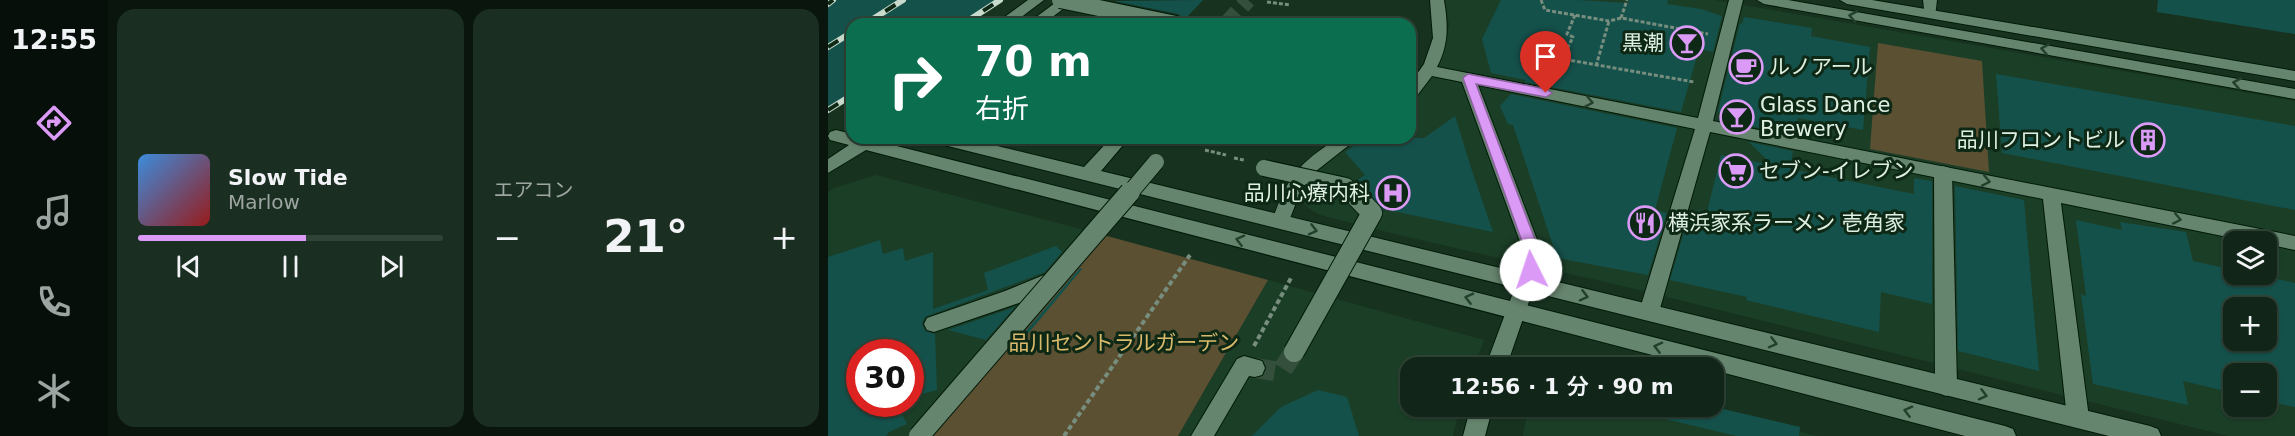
<!DOCTYPE html>
<html lang="ja">
<meta charset="utf-8">
<style>
:root{--surface:#112618;--page:#1a2e21;--text:#f1f3f6;--muted:#9ca5a2;--line:#304337;--accent:#da9af6}
body{margin:0;font-family:"DejaVu Sans","Noto Sans JP",sans-serif;background:var(--page);color:var(--text);height:100vh;display:flex;flex-direction:column;font-size:22px;white-space:nowrap}
*{box-sizing:border-box;margin:0}
p{font-size:20px;color:var(--muted)}
.icon{flex:none;width:33px;height:33px;fill:none;stroke:currentColor;stroke-width:2;stroke-linecap:round;stroke-linejoin:round}
.map{position:relative;flex:1;overflow:hidden}
.sheet{display:flex;flex-direction:column;gap:9px;padding:9px;background:#09150d;width:720px}
.sheet>*{flex:none}
.guide{position:absolute;left:18px;top:18px;width:570px;height:126px;border-radius:18px;box-shadow:0 2px 4px #0004,0 0 0 2px var(--line);background:#0b6e4f;color:#fff;overflow:hidden}
.fabs{position:absolute;left:1395px;top:231px;display:grid;gap:12px}
.fabs a{display:grid;place-items:center;width:54px;height:54px;border-radius:12px;background:var(--surface);box-shadow:0 2px 4px #0004,0 0 0 2px var(--line);font-size:30px}
.speed{position:absolute;left:18px;top:339px;display:flex;gap:12px;font-size:30px;font-weight:700;text-align:center}
.speed>*{display:grid;place-content:center;width:78px;height:78px;border-radius:50%;background:var(--surface);box-shadow:0 2px 4px #0004,0 0 0 2px var(--line);line-height:1}
.speed .limit{border:9px solid #d22;background:#fff;color:#111}
.pin{position:absolute;display:grid;place-items:center;width:51px;height:51px;color:#fff;margin:-62px -26px;border-radius:50% 50% 50% 0;rotate:-45deg;box-shadow:0 0 6px #0007}
.pin .icon{rotate:45deg}
.me{position:absolute;width:66px;margin:-33px;rotate:356deg;stroke-linejoin:round;filter:drop-shadow(0 0 4px #0008)}
.turn{display:flex;align-items:center;gap:21px;height:126px;padding:0 30px;font-size:27px}
.turn .icon{width:78px;height:78px;stroke-width:2.5}
.turn b{display:block;font-size:42px;line-height:51px}
.big{font-size:45px;font-weight:600;line-height:1.1}
.sheet .tile{flex:1;display:flex;flex-direction:column;justify-content:center;gap:9px;min-width:0;padding:0 21px;border-radius:18px;background:var(--page)}
.song{display:flex;align-items:center;gap:18px}
.cover{width:72px;height:72px;border-radius:9px;background:linear-gradient(135deg,hsl(210 70% 55%),hsl(0 70% 35%))}
.played{height:6px;border-radius:3px;background:linear-gradient(90deg,var(--accent) 55%,var(--line) 55%)}
.keys{display:flex;justify-content:space-around;direction:ltr}
.heat{display:flex;justify-content:space-between;align-items:center;font-size:33px;direction:ltr}
.sheet .tiles{flex:1;display:grid;gap:9px;grid-template-columns:repeat(2,1fr)}
.trip{position:absolute;left:572px;top:357px;width:324px;height:60px;border-radius:18px;background:var(--surface);box-shadow:0 2px 4px #0004,0 0 0 2px var(--line);font-weight:600;line-height:60px;text-align:center}
main{display:flex;flex:1;min-height:0}
.tabs{display:flex;flex-direction:column;width:108px;justify-content:space-around;align-items:center;background:#070f0a;color:var(--muted)}
.tabs .icon{width:42px;height:42px}
.tabs .on{color:var(--accent)}
.tabs b{font-size:27px;color:var(--text)}
.map>svg:first-child{display:block}
</style>
<main>
<nav class="tabs">
<b>12:55</b>
<svg class="icon on" aria-label="directions" viewBox="0 0 24 24"><path d="M12 3l9 9-9 9-9-9zM9 14v-3h6M13 9l2 2-2 2"/></svg>
<svg class="icon" aria-label="music" viewBox="0 0 24 24"><path d="M9 18V5l10-2v13"/><circle cx="6" cy="18" r="3"/><circle cx="16" cy="16" r="3"/></svg>
<svg class="icon" aria-label="phone" viewBox="0 0 24 24"><path d="M5 4h4l2 5-3 2q2 4 5 5l2-3 5 2v4C11 20 4 13 5 4z"/></svg>
<svg class="icon" aria-label="climate" viewBox="0 0 24 24"><path d="M12 3v18M4 7l16 10M4 17L20 7"/></svg>
</nav>
<section class="sheet">
<div class="tiles">
<div class="tile">
<div class="song"><i class="cover"></i><div><b>Slow Tide</b><p>Marlow</p></div></div>
<div class="played"></div>
<div class="keys"><svg class="icon" aria-label="previous" viewBox="0 0 24 24"><path d="M18 5L8 12l10 7zM5 5v14"/></svg><svg class="icon" aria-label="pause" viewBox="0 0 24 24"><path d="M8 5v14M16 5v14"/></svg><svg class="icon" aria-label="next" viewBox="0 0 24 24"><path d="M6 5l10 7-10 7zM19 5v14"/></svg></div>
</div>
<div class="tile"><p>エアコン</p>
<div class="heat"><a>−</a><b class="big">21°</b><a>+</a></div>
</div>
</div>
</section>
<div class="map">
<svg width="1467" height="436" viewBox="0 0 1467 436">
<rect width="100%" height="100%" fill="#173320"/>
<g fill="#1b3e27" fill-rule="evenodd">
<path d="M617,0h270l580,101v335h-67l-597,-148 -228,-52 -83,-21 -11,-6 -7,-8 -2,-10 15,-22 47,-31h48v-37l13,-12 19,-32 7,-31zM1406,242h32v32h-32zM1406,308h32v32h-32zM1406,374h32v32h-32z"/>
<path d="M48,175l220,58 -171,203h-97v-244l6,-4zM32,352h50v52h-50z"/>
<polygon points="440,280 656,340 646,367 582,368 582,406 632,407 625,436 350,436"/>
<polygon points="701,406 877,407 989,436 695,436"/>
</g>
<g fill="#5c5033">
<polygon points="1050,43 1154,61 1161,172 1042,149"/>
<polygon points="268,233 440,280 350,436 97,436"/>
</g>
<g fill="#15514b" fill-rule="evenodd">
<polygon points="0,0 176,0 138,24 24,24 24,97 0,112"/>
<polygon points="375,0 357,19 350,14 286,1"/>
<polygon points="673,0 750,0 800,3 801,0 840,0 839,4 873,9 894,16 885,52 871,49 853,112 696,82 698,80 663,73 654,39"/>
<polygon points="1330,0 1467,0 1467,34 1329,12"/>
<polygon points="916,17 984,28 983,36 1042,47 1035,130 970,118 968,135 901,122 890,111 912,23 914,24"/>
<polygon points="1168,74 1467,126 1467,210 1174,153"/>
<polygon points="683,94 849,128 827,210 839,213 820,275 729,258 685,125 680,124 672,106"/>
<polygon points="627,116 644,171 665,232 555,209 528,181 537,175 517,152 538,138 596,138"/>
<polygon points="921,142 965,151 962,169 1086,194 1086,178 1104,181 1104,304 1053,292 1051,332 918,300 919,297 842,280 860,218 868,219 870,210 879,212 893,155 944,165"/>
<polygon points="1127,186 1196,200 1211,371 1130,351"/>
<path d="M1248,220l46,10 -2,-8 66,10 7,29 41,9v4h22l39,9v124l-29,-6v-27h-32v19l-51,-12 5,24 -95,-21 -12,-90 5,2zM1406,308h32v32h-32z"/>
<polygon points="52,240 55,254 75,248 77,261 105,252 105,309 160,290 156,273 228,246 234,252 217,272 97,317 94,323 97,331 107,334 109,390 82,397 82,352 32,352 32,404 69,404 79,424 61,432 58,436 0,436 0,257"/>
<polygon points="252,268 254,269 188,348 184,347"/>
<polygon points="187,307 158,340 120,330"/>
<polygon points="490,390 519,397 531,436 424,436 453,407"/>
<polygon points="821,406 882,406 972,427 971,436 909,436 820,415"/>
</g>
<g fill="none" stroke-linecap="round" stroke-linejoin="round">
<polyline stroke="#354f3d" stroke-width="20" stroke-dasharray="20 10" stroke-linecap="butt" points="427,368 453,372 466,352"/>
<polyline stroke="#354f3d" stroke-width="16" stroke-dasharray="16 8" stroke-linecap="butt" points="398,24 420,0"/>
<defs>
<g id="pedestrian">
<polygon points="1095,0 1109,0 1107,17 1097,17"/>
<polygon points="1115,166 1121,168 1124,172 1129,386 1125,393 1118,396 1111,393 1107,386 1106,172 1109,168"/>
<polygon points="228,270 235,272 238,278 235,284 191,303 106,332 99,330 96,324 99,318 177,291"/>
<polygon points="416,356 434,361 437,368 434,375 427,377 421,376 386,436 363,436 409,359"/>
</g>
<g id="minor">
<path d="M602,0h14c4,25 5,44 -7,67l261,51 31,-118h14l-30,121 582,115v14l-29,-6v-2h-14l-191,-39 28,215 -3,7 -8,3 -8,-3 -3,-7 -24,-219 -333,-67 -51,180 -3,6 -7,2 -7,-2 -3,-6 56,-183 -217,-44 66,173 -38,110h-21l41,-110 -64,-176 -30,-6 -16,21 -6,1v-14l14,-20 9,-26z"/>
<path d="M510,138h20l-47,37 -10,15 -14,36 -6,2 -6,-2 -3,-5c16,-45 26,-57 66,-83z"/>
<polygon points="643,406 665,406 657,436 635,436"/>
</g>
<g id="tertiary">
<polygon points="200,0 216,0 184,24 167,24"/>
<polygon points="231,0 247,0 215,24 199,24"/>
<polygon points="929,0 960,0 1467,89 1467,99 936,4"/>
<polygon points="1012,0 1044,0 1467,71 1467,81 1019,4"/>
<polygon points="8,130 24,134 24,138 50,138 49,141 1177,426 1185,429 1188,436 1137,436 885,370 885,368 874,368 38,150 0,173 0,159 21,145 2,140 0,136 2,132"/>
<polygon points="104,138 136,138 256,167 283,138 301,138 273,171 1322,426 1330,429 1333,436 1281,436 112,144 106,142"/>
</g>
</defs>
<use href="#pedestrian" stroke="#011a09" stroke-width="2"/>
<use href="#minor" stroke="#011a09" stroke-width="2"/>
<use href="#tertiary" stroke="#011a09" stroke-width="2"/>
<g stroke="#778d7d" stroke-width="3" stroke-dasharray="4 2" stroke-linecap="butt">
<polyline points="713,0 717,10 781,21 793,18 880,34"/>
<polyline points="439,2 462,5"/>
<polyline points="793,18 799,0"/>
<polyline points="734,59 745,37 739,34 747,15"/>
<polyline points="768,66 781,21"/>
<polyline points="705,73 714,57 718,56 866,82"/>
<polyline points="251,142 254,138"/>
<polyline points="377,150 398,155"/>
<polyline points="406,158 416,160"/>
</g>
<g stroke="#778d7d" stroke-width="4" stroke-dasharray="5 3" stroke-linecap="butt">
<polyline points="426,346 463,278"/>
<polyline points="236,436 362,255"/>
</g>
<use href="#pedestrian" fill="#66856e" fill-rule="evenodd"/>
<use href="#minor" fill="#66856e" fill-rule="evenodd"/>
<use href="#tertiary" fill="#66856e" fill-rule="evenodd"/>
<defs>
<g id="rail">
<polyline points="0,4 5,0"/>
<polyline points="37,24 75,0"/>
<polyline points="135,24 172,0"/>
<polyline points="0,47 24,32"/>
<polyline points="0,110 24,95"/>
</g>
</defs>
<use href="#rail" stroke="#c8dacc" stroke-width="6"/>
<use href="#rail" stroke="#0d2916" stroke-width="4" stroke-dasharray="12" stroke-linecap="butt"/>
<defs>
<g id="pedestrian-bridge-far1">
<polyline points="232,0 348,24"/>
<polyline points="436,168 518,186 526,194"/>
<polyline points="301,194 328,162"/>
</g>
<g id="pedestrian-bridge">
<polyline points="466,352 544,213 524,192"/>
<polyline points="91,436 302,192"/>
</g>
</defs>
<use href="#pedestrian-bridge-far1" stroke="#011a09" stroke-width="18" stroke-linecap="butt"/>
<use href="#pedestrian-bridge" stroke="#011a09" stroke-width="22" stroke-linecap="butt"/>
<use href="#pedestrian-bridge-far1" stroke="#66856e" stroke-width="16"/>
<use href="#pedestrian-bridge" stroke="#66856e" stroke-width="20"/>
</g>
<defs><path id="oneway-chevron" d="M-2-3.5L2.5 0L-2 3.5" fill="none" stroke-width="1.6" stroke-linecap="round" stroke-linejoin="round" transform="scale(1.5)"/></defs>
<g stroke="#23402c">
<use href="#oneway-chevron" transform="translate(1025 16) rotate(-170)"/>
<use href="#oneway-chevron" transform="translate(1217 49) rotate(-170)"/>
<use href="#oneway-chevron" transform="translate(1409 83) rotate(-170)"/>
<use href="#oneway-chevron" transform="translate(761 102) rotate(11)"/>
<use href="#oneway-chevron" transform="translate(1158 181) rotate(11)"/>
<use href="#oneway-chevron" transform="translate(1349 219) rotate(11)"/>
<use href="#oneway-chevron" transform="translate(485 230) rotate(14)"/>
<use href="#oneway-chevron" transform="translate(412 240) rotate(-166)"/>
<use href="#oneway-chevron" transform="translate(756 296) rotate(14)"/>
<use href="#oneway-chevron" transform="translate(641 298) rotate(-166)"/>
<use href="#oneway-chevron" transform="translate(945 343) rotate(14)"/>
<use href="#oneway-chevron" transform="translate(830 347) rotate(-166)"/>
<use href="#oneway-chevron" transform="translate(1155 395) rotate(14)"/>
<use href="#oneway-chevron" transform="translate(1080 411) rotate(-166)"/>
</g>
<polygon fill="#da9af6" stroke="#8e64a0" stroke-width="1.5" points="640,74 718,89 724,93 718,97 648,84 714,258 708,274 698,274 696,270 700,258 635,78"/>
<defs>
<symbol id="bar-ring" viewBox="-11 -11 22 22"><circle r="9.5" fill="#0d2916" stroke="#da9af6" stroke-width="1.5"/><path d="M-6-5H6L.8 .8V4.5H3.5V6h-7V4.5H-.8V.8Z" fill="#da9af6"/></symbol>
<symbol id="cafe-ring" viewBox="-11 -11 22 22"><circle r="9.5" fill="#0d2916" stroke="#da9af6" stroke-width="1.5"/><path d="M-5.5-4.5H6V0H3Q3 3.5 0 3.5H-2.5Q-5.5 3.5-5.5 0ZM3-3.2v2h1.7v-2ZM-6 4.5H4V6H-6Z" fill="#da9af6"/></symbol>
<symbol id="building-ring" viewBox="-11 -11 22 22"><circle r="9.5" fill="#0d2916" stroke="#da9af6" stroke-width="1.5"/><path d="M-4-6H4V6H1V3H-1V6H-4ZM-2.5-4.3h1.7v1.8h-1.7ZM.8-4.3h1.7v1.8H.8ZM-2.5-1h1.7V.8h-1.7ZM.8-1h1.7V.8H.8Z" fill="#da9af6"/></symbol>
<symbol id="supermarket-ring" viewBox="-11 -11 22 22"><circle r="9.5" fill="#0d2916" stroke="#da9af6" stroke-width="1.5"/><path d="M-6-5.5h2.5l.6 2H6L4.5 2H-2.5L-4.4-4H-6ZM-1.5 3.2a1.3 1.3 0 1 0 .1 0ZM3 3.2a1.3 1.3 0 1 0 .1 0Z" fill="#da9af6"/></symbol>
<symbol id="hospital-ring" viewBox="-11 -11 22 22"><circle r="9.5" fill="#0d2916" stroke="#da9af6" stroke-width="1.5"/><path d="M-5-5h3v3.5h4V-5h3V5h-3V1.5h-4V5h-3Z" fill="#da9af6"/></symbol>
<symbol id="restaurant-ring" viewBox="-11 -11 22 22"><circle r="9.5" fill="#0d2916" stroke="#da9af6" stroke-width="1.5"/><path d="M-5-6h1v4h1v-4h1v4h1v-4h1v5L-1.5 .5V6h-2V.5L-5-1ZM5-6V6H3V1.5H1.5Q1.5-4 5-6Z" fill="#da9af6"/></symbol>
</defs>
<g fill-rule="evenodd">
<use href="#bar-ring" x="840" y="24" width="38" height="38"/>
<use href="#cafe-ring" x="899" y="48" width="38" height="38"/>
<use href="#bar-ring" x="890" y="98" width="38" height="38"/>
<use href="#building-ring" x="1301" y="121" width="38" height="38"/>
<use href="#supermarket-ring" x="889" y="152" width="38" height="38"/>
<use href="#hospital-ring" x="546" y="174" width="38" height="38"/>
<use href="#restaurant-ring" x="798" y="204" width="38" height="38"/>
</g>
<g text-anchor="middle" dominant-baseline="central" stroke-width="6" stroke-linejoin="round" paint-order="stroke">
<g font-size="21" fill="#dfefe2" stroke="#0d2916" text-anchor="start">
<text x="836" y="43" text-anchor="end">黒潮</text>
<text x="941" y="67">ルノアール</text>
<text x="932" y="105">Glass Dance<tspan x="932" dy="24">Brewery</tspan></text>
<text x="1297" y="140" text-anchor="end">品川フロントビル</text>
<text x="931" y="171">セブン-イレブン</text>
<text x="542" y="193" text-anchor="end">品川心療内科</text>
<text x="840" y="223">横浜家系ラーメン 壱角家</text>
</g>
<g font-size="21" fill="#dbba6b" stroke="#0d2916">
<text x="296" y="343">品川セントラルガーデン</text>
</g>
</g>
</svg>
<div class="fabs">
<a><svg class="icon" aria-label="layers" viewBox="0 0 24 24"><path d="M12 4l9 5-9 5-9-5zM3 14l9 5 9-5"/></svg></a>
<a>+</a>
<a>−</a>
</div>
<div class="speed"><div class="limit">30</div></div>
<div class="pin" style="left:718px;top:93px;background:#d93025"><svg class="icon" aria-label="arrive" viewBox="0 0 24 24"><path d="M6 21V4h12l-3 4 3 4H6"/></svg></div>
<svg class="me" style="left:703px;top:270px" viewBox="-20 -20 40 40"><circle r="19" fill="#fff"/><path d="M0-13L10 11 0 6-10 11z" fill="#da9af6"/></svg>
<div class="trip">12:56 · 1 分 · 90 m</div>
<div class="guide">
<div class="turn"><svg class="icon" aria-label="right" viewBox="0 0 24 24"><path d="M7 20v-9h11M14 6l5 5-5 5"/></svg><div><b>70 m</b>右折</div></div>
</div>
</div>
</main>
